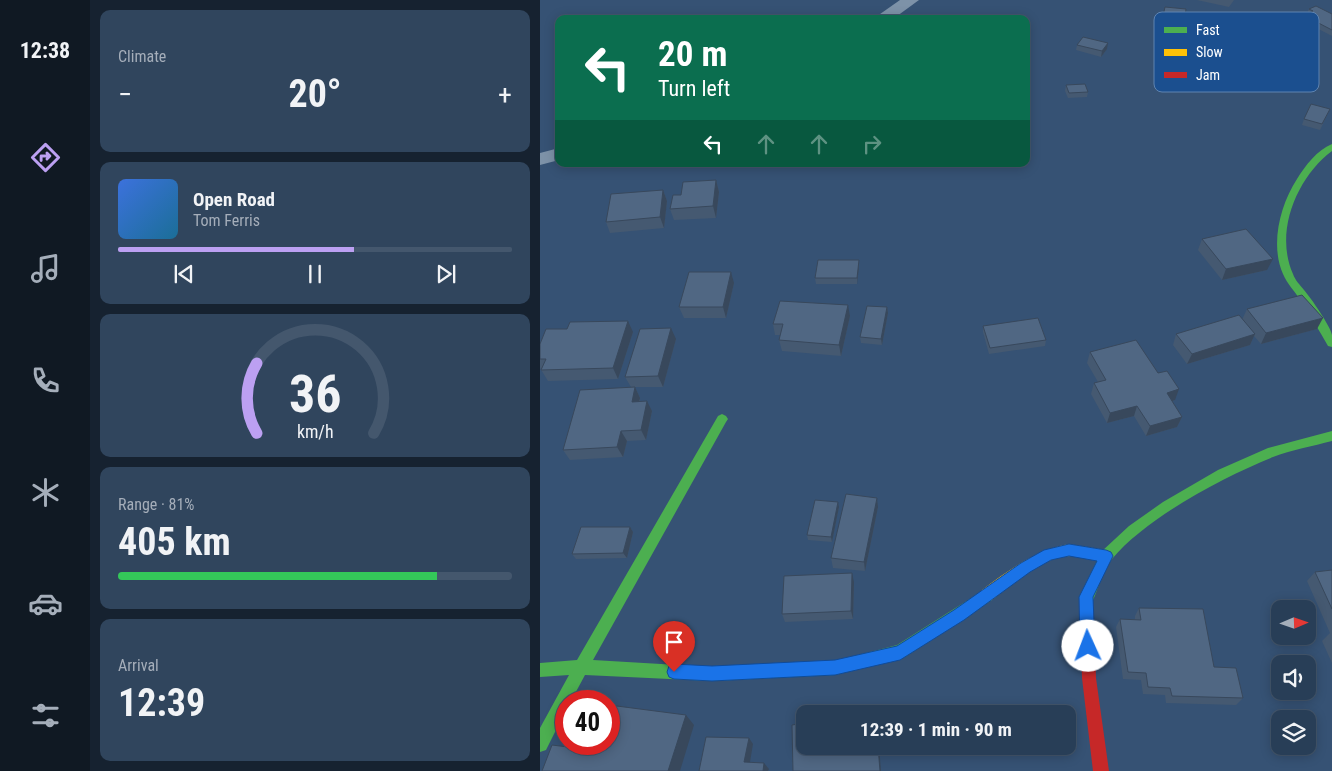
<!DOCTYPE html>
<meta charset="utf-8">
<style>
:root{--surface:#283e57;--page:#30455d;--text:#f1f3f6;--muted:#a5aeba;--line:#44576d;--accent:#bca0f2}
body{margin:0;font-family:"Roboto Condensed",sans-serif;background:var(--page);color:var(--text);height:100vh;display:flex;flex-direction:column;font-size:19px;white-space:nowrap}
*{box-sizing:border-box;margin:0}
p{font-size:16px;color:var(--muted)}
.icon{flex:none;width:28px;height:28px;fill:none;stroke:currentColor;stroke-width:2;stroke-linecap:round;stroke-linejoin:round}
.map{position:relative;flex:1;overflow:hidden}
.panel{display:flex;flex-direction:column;gap:10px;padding:10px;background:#162230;width:450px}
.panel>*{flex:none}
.banner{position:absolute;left:15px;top:15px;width:475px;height:152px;border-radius:10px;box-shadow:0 2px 12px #0003,0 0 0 1px var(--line);background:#0b6e4f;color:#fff;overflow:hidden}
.needle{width:32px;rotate:88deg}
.controls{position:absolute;left:731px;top:600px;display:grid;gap:10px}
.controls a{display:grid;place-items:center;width:45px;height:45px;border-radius:10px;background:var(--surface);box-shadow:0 2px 12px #0003,0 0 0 1px var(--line);font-size:25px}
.speed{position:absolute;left:15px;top:690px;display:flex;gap:10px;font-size:25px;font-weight:700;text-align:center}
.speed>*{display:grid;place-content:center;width:65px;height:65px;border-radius:50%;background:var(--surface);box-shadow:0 2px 12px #0003,0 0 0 1px var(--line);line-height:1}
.speed .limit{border:8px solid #d22;background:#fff;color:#111}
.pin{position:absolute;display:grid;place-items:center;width:42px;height:42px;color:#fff;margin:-51px -21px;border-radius:50% 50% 50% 0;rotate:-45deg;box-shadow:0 0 5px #0007}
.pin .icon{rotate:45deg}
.me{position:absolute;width:55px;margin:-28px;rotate:358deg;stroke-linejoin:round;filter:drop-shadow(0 0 4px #0008)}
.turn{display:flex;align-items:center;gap:18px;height:105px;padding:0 20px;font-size:22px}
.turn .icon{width:65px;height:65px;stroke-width:2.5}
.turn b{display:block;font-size:35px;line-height:42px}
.lanes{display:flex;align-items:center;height:48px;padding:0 20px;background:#0003;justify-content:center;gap:25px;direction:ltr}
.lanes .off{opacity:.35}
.big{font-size:38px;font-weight:700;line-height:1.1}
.panel .tile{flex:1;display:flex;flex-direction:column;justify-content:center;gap:8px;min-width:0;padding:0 18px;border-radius:10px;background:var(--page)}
.panel .dial{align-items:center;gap:0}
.dial svg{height:130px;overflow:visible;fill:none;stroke:var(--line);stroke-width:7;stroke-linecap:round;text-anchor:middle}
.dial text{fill:var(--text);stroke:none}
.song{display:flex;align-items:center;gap:15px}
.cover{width:60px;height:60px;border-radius:8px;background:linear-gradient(135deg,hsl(220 70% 55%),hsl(200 70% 35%))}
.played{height:5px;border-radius:2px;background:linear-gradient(90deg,var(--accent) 60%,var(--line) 60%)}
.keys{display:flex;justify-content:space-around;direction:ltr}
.heat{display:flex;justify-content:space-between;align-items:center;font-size:28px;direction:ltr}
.charge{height:8px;border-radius:4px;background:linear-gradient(90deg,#34c759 81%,var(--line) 0)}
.trip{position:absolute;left:256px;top:705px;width:280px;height:50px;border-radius:10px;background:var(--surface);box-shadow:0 2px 12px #0003,0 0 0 1px var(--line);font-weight:700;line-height:50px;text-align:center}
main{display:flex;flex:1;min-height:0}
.dock{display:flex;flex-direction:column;width:90px;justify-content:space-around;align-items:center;background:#101923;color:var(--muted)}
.dock .icon{width:35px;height:35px}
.dock .on{color:var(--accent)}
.dock b{font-size:22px;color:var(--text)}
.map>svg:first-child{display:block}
</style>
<main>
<nav class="dock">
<b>12:38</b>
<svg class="icon on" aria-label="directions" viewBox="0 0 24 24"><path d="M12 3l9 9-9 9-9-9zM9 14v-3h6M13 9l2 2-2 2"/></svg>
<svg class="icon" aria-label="music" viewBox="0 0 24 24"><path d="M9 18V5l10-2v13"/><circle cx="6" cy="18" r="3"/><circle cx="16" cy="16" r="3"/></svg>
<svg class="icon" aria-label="phone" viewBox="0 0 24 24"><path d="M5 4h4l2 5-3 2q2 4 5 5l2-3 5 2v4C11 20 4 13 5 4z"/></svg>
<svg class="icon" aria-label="climate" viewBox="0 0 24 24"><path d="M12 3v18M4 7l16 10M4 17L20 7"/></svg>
<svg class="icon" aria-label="car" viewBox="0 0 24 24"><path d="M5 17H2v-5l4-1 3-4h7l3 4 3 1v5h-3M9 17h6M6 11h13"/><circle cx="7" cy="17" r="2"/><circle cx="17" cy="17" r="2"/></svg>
<svg class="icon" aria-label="filters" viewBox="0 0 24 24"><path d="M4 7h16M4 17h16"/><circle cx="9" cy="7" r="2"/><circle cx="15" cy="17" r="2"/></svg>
</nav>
<section class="panel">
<div class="tile"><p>Climate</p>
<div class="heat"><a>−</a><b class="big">20°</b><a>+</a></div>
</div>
<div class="tile">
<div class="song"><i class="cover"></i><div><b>Open Road</b><p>Tom Ferris</p></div></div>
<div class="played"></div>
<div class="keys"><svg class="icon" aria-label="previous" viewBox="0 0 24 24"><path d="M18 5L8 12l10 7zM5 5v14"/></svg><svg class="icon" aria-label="pause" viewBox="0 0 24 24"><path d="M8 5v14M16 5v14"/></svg><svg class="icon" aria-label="next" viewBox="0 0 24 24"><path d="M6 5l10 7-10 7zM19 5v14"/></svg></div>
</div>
<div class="tile dial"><svg viewBox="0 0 100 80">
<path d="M14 69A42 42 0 1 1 86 69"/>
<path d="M14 69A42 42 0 0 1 14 26" stroke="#bca0f2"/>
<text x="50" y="56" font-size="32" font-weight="700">36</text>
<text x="50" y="72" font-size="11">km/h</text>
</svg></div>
<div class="tile"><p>Range · 81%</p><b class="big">405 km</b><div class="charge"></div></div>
<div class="tile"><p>Arrival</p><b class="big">12:39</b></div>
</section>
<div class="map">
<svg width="792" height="771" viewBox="0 0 792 771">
<rect width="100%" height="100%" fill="#365274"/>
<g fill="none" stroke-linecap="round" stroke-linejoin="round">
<g fill="#7d92a8" fill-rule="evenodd">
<polygon points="360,0 379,0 353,19 333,19"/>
<polygon points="19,148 19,160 0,165 0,153"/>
</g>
<g fill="#4caf50" fill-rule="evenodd">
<path d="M792,144v7c-35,26 -58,81 -39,123 2,6 7,11 11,16 7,8 27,37 28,45 0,4 0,8 0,12l-4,-1c-9,-16 -18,-31 -28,-46 -5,-9 -13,-16 -17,-26 -13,-29 -3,-69 14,-95 8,-13 20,-29 35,-35z"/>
<polygon points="182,414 186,416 188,419 186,422 53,660 172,667 295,661 357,645 447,588 452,590 454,595 452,600 365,657 295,675 172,681 45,675 31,701 26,701 26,710 6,750 0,752 0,728 29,675 0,677 0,663 37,660 178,416"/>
<path d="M792,431v10c-19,5 -41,9 -59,16 -50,20 -127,61 -161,102 -9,11 -15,33 -21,46l-5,2 -5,-2 -2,-5 22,-48 28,-26 34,-24 55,-32 50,-22z"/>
</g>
<path fill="#ffc107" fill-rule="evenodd" d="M528,544l38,6 5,2 2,4 -2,4 -5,2c-12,-2 -23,-6 -35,-6 -30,1 -57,26 -79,44l-5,2 -5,-2 -2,-5 2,-5c27,-20 52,-39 86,-46z"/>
<polygon fill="#c62828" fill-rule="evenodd" points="546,593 551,595 553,600 556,678 569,771 553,771 542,678 539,600 541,595"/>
</g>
<g fill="#455971">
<polygon points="657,0 694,0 689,7"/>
<polygon points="625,7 646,9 642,29 620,26"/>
<polygon points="769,9 792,14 792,36 761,20 763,15 767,13"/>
<polygon points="686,20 682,33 673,31 671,36 653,32 654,27"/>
<polygon points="537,45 567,49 561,57 536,50"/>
<polygon points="526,85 548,92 547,97 528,98 525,91"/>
<polygon points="790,109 780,130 762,125 764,119"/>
<polygon points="176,180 179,192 176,218 134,220 130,209 141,195"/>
<polygon points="123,190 127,201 124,228 70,233 66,222"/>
<polygon points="662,239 727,270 682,280 658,250"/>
<polygon points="319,260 319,266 317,284 276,284 275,278"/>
<polygon points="194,283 186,318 144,318 139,307"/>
<polygon points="347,307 348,313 342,345 321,343 320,337"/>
<polygon points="707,309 777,329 721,344 714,336 710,345 647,364 633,345 636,334 702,320"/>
<polygon points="310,316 301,356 242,351 239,340 241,335 235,335 233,324"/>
<polygon points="443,326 506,340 505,346 449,354 443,332"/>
<polygon points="93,332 78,379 8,381 0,368 0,344"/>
<polygon points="136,339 123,387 95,387 100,398 100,401 112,411 106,440 87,441 83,457 30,460 23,450 91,387 85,377"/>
<polygon points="550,352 635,400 632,401 642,417 637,427 606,436 594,416 567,423 551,394 554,383 558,382 547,363"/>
<polygon points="299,507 292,542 268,540 267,535"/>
<polygon points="338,507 325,571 293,568 291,558"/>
<polygon points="90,527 93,532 87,558 36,559 32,554"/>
<polygon points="792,570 792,663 782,641 790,633 767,581 775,572"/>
<polygon points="314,582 313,619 245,622 242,614"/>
<polygon points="599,608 674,667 703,698 696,705 626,703 625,695 603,694 601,680 583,679 576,627 580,619 595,619 595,616"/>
</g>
<g fill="#38485c">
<polygon points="568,43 567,49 561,57 562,51"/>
<polygon points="173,164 193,164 174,167"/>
<polygon points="176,180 179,192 176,218 173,206"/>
<polygon points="123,190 127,201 124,228 120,217"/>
<polygon points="733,259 727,270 682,280 686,269"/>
<polygon points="319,260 319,266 317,284 317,278"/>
<polygon points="191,272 194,283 186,318 183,307"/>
<polygon points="308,305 310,316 301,356 299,345"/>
<polygon points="347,307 348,313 342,345 341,339"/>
<polygon points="783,318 777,329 721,344 726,333"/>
<polygon points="88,321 93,332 78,379 73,368"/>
<polygon points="131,328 136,339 123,387 118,376"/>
<polygon points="715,334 710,345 647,364 652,354"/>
<polygon points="95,387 100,398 97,412 92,402"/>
<polygon points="639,389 635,400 623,404 627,393"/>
<polygon points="107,401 112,411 106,440 101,430"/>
<polygon points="597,406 594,416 567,423 570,413"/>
<polygon points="642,417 637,427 606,436 610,426"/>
<polygon points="81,431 87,441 83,457 77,447"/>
<polygon points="337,498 338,507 325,571 324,562"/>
<polygon points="298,502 299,507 292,542 291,537"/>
<polygon points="90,527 93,532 87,558 83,553"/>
<polygon points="312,573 314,582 313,619 311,611"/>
<polygon points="146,715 154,725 140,771 128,771"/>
<polygon points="209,738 213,744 209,768 204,762"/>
<polygon points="338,746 339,746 341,771 340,771"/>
<polygon points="224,763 229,769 228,771 223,771"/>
</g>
<g fill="#506783" stroke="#38485c">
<polygon points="776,6 792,14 792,30 763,15 773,11 769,9"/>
<polygon points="625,7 646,9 644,24 622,21"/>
<polygon points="543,37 568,43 562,51 537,45"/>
<polygon points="545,84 548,92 529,93 526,85"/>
<polygon points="771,104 790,109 782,124 764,119"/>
<polygon points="176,180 173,206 130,209 133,195 141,195 143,182"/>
<polygon points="123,190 120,217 66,222 71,194"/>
<polygon points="706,229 733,259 686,269 662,239"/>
<polygon points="278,260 319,260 317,278 275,278"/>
<polygon points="149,272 191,272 183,307 139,307"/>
<polygon points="762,295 783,318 726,333 707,309"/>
<polygon points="240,301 308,305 299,345 239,340 243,324 233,324"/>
<polygon points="327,306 347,307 341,339 320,337"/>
<polygon points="699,315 715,334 652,354 636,334"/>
<polygon points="498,318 506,340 450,348 443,326"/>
<polygon points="88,321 73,368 1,370 6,359 0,359 0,344 6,329 27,329 30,322"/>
<polygon points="131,328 118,376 85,377 100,329"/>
<polygon points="596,340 618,373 627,371 639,389 627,393 642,417 610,426 597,406 570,413 554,383 566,380 550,352"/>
<polygon points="95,387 92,402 107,401 101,430 81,431 77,447 23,450 40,390"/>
<polygon points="306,494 337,498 324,562 291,558"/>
<polygon points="275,500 298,502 291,537 267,535"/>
<polygon points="41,527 90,527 83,553 32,554"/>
<polygon points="792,570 792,609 775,572"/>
<polygon points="312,573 311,611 242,614 244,576"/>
<polygon points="599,608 663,609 674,667 696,668 703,698 632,696 630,688 608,687 606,673 588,672 580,619 601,620"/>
<polygon points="69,705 146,715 128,771 2,771 12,745 36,748 37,744 69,744"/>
<polygon points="265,723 265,746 338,746 340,771 253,771 252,725"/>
<polygon points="166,737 209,738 204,762 224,763 223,771 159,771"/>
</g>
<polygon fill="#1a73e8" stroke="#114b97" points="529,544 566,550 571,552 573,556 553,597 555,646 553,651 548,653 543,651 540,646 539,597 557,561 529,556 511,560 490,572 424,620 360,660 295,675 172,681 134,679 129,677 127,672 129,666 134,664 172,666 295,660 357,646 414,610 481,563 504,550"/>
<rect x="614" y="12" width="165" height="80" rx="8" fill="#1b4f8f" stroke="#5f84b1" stroke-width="1"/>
<rect x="624" y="27" width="23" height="6" fill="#4caf50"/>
<rect x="624" y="49" width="23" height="7" fill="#ffc107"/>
<rect x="624" y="72" width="23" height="6" fill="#c62828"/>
<g font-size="14" fill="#fff">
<text x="656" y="35">Fast</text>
<text x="656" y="57">Slow</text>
<text x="656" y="80">Jam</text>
</g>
</svg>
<div class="controls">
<a><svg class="needle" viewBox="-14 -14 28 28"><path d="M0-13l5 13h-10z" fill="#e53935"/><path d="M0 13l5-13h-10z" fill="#a5aeba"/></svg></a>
<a><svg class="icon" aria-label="sound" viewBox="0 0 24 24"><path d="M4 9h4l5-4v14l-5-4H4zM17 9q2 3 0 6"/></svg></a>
<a><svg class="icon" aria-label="layers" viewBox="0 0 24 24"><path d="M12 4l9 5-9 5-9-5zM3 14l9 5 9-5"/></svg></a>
</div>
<div class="speed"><div class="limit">40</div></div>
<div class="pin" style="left:134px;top:672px;background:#d93025"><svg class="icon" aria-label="arrive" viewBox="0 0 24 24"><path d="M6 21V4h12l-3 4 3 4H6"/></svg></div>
<svg class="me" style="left:548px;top:646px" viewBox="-20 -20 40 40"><circle r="19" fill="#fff"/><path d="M0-13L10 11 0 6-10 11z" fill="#1a73e8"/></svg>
<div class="trip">12:39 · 1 min · 90 m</div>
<div class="banner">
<div class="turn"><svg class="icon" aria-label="left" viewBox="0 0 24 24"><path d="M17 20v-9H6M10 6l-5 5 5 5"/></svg><div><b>20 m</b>Turn left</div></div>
<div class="lanes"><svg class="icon" aria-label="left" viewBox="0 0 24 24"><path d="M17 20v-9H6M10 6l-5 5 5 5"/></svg><svg class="icon off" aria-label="ahead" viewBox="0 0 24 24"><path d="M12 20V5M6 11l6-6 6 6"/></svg><svg class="icon off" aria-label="ahead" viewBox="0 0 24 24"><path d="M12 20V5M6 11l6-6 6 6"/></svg><svg class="icon off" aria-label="right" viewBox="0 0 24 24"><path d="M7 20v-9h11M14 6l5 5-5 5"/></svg></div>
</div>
</div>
</main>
